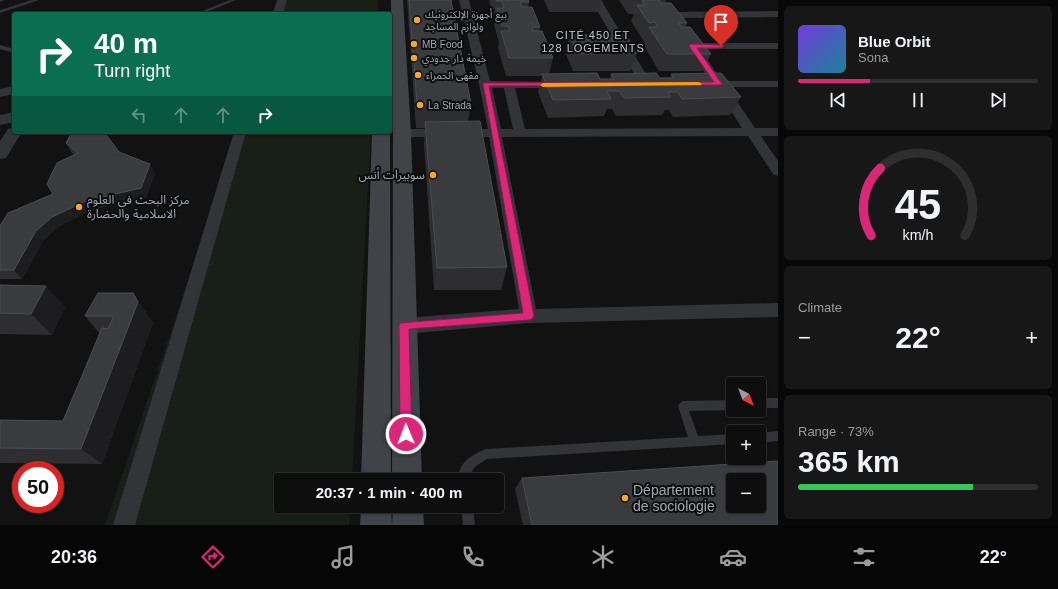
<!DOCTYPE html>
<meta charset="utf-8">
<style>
:root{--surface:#0e0e0e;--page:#171717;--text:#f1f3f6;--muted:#9b9c9e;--line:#2e2e2e;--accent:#db2777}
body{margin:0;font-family:Arial,"Noto Sans Arabic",sans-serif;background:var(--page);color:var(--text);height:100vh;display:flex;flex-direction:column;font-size:15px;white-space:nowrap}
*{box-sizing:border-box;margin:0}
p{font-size:13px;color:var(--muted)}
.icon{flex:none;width:22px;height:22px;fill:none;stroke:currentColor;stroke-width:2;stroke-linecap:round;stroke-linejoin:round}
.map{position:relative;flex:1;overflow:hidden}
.side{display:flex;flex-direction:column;gap:6px;padding:6px;background:#080808;width:280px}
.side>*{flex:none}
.banner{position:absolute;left:12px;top:12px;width:380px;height:122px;border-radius:4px;box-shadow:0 1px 3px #0004,0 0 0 1px var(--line);background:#0b6e4f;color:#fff;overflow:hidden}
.needle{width:26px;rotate:139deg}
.buttons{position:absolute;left:726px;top:377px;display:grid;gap:8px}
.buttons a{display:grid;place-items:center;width:40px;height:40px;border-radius:4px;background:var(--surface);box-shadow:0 1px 3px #0004,0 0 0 1px var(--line);font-size:20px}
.speed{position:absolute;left:12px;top:461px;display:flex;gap:8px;font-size:20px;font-weight:700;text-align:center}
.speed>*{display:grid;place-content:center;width:52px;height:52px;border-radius:50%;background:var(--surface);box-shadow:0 1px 3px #0004,0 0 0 1px var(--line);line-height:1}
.speed .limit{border:6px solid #d22;background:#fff;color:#111}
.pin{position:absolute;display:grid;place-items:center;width:34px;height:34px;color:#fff;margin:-41px -17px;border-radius:50% 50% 50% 0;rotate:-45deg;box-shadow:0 0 4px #0007}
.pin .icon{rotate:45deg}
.me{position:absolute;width:44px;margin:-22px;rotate:359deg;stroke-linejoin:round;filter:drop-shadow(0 0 3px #0008)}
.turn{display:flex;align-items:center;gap:14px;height:84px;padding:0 16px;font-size:18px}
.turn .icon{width:52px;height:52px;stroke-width:2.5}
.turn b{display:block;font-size:28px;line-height:34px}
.lanes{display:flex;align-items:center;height:38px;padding:0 16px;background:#0003;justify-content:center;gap:20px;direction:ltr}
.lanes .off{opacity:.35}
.big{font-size:30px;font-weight:700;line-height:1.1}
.side .card{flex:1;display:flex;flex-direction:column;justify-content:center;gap:6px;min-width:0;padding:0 14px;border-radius:6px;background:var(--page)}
.side .dial{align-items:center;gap:0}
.dial svg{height:104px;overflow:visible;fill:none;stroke:var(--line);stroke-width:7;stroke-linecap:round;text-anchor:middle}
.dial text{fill:var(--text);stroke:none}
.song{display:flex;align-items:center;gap:12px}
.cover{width:48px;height:48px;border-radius:6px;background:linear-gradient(135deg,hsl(260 70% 55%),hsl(190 70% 35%))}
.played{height:4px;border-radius:2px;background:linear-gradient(90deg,var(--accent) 30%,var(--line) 30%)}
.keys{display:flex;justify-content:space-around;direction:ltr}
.heat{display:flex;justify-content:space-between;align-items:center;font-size:22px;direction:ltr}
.charge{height:6px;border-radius:3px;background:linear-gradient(90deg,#34c759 73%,var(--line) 0)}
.trip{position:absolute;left:274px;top:473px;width:230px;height:40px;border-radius:4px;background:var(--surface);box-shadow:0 1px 3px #0004,0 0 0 1px var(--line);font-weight:700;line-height:40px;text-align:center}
.tabs{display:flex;height:64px;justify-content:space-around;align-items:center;background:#060606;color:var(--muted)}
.tabs .icon{width:28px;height:28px}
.tabs .on{color:var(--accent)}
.tabs b{font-size:18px;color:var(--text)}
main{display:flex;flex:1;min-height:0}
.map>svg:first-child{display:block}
</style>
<main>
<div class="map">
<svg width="778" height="525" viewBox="0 0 778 525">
<rect width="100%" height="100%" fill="#121213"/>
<g fill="#181e18">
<polygon points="284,0 378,0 378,14 280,14"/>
<polygon points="239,132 371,132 352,480 281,480 281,506 350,506 349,525 105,525"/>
</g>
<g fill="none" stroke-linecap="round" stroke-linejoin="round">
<g fill="#323438" fill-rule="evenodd">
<polygon points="0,0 5,0 0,2"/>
<polygon points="32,0 39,0 0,13 0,10"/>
<polygon points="230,0 236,0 201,14 195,14"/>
<polygon points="0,45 14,49 14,53 0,49"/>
<rect x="759" y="398" width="19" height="10"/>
<path d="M733,400v10l-44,1 9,25 35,-2v10l-246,15 -11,7 -7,9v5h-10c-3,-16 14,-26 27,-31l202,-12 -10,-31 2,-3 3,-2z"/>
<polygon points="778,431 778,441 759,443 759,433"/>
<polygon points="461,506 473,506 475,525 463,525"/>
</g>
<g fill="#323438" fill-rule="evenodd">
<polygon points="277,0 287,0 283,14 273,14"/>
<path d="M459,0h10l21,81 70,1 4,1 2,2 -2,2 -4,1h-45l10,41 217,-1 -27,-41 -11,-1 -2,-2 2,-2 6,-1 -23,-35 5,-3h86v6h-78l22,32h56v6h-51l28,41h23v8h-17l17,25v15l-5,-2 -25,-38 -246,1 34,172 242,-6v14l-249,6 -125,11 -6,-3 -3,-5 3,-5 6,-3 115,-9 -30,-172h-87l-5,-1 -1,-3 1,-3 5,-1h86l-9,-45zM492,88h12l9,41h-12z"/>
<polygon points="591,0 601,0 652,84 650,86 642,86 640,84"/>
<polygon points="778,11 778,17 671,18 666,15 671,12"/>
<polygon points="234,132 246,132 135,525 113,525"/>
</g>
<g fill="#323438" fill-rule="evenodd">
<polygon points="14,86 14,94 0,97 0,89"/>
<polygon points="14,112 14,122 0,125 0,115"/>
<polygon points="14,127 14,132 22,132 6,158 0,159 0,141 8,129"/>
</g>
<g fill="#404348" fill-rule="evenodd">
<polygon points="391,0 403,0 411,133 422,480 392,480 393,133"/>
<polygon points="372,132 390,132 391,480 361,480"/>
<polygon points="361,506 391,506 392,525 360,525"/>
<polygon points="393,506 423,506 424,525 392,525"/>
</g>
</g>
<g fill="#2e2e31">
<polygon points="407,0 451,0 471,104 468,121 507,267 501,290 434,290 424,145 425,128 416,128"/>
<polygon points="489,0 528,0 529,2 528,7 540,27 539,31 553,58 549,74 600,79 610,79 611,74 660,78 670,78 671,74 741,97 730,115 673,117 669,110 665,110 662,115 616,116 612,109 607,109 604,116 548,118 538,92 542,76 506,76 498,48 499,42 494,25 495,18 494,18"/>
<polygon points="544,0 602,0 598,12 549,12"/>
<polygon points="619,0 666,0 665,3 687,23 685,27 711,54 702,71 659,71 643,44 644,40 643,40 631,21 634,14 628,14"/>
<polygon points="570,35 637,53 630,71 573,71 565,52"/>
<polygon points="106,135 119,152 155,174 146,197 92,210 59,226 43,241 22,279 0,279 0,226 53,194 74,155 72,153 66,143"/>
<polygon points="0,285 65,307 52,335 0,334"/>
<polygon points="147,315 153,323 102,464 0,463 0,420 63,421 100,334 85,316"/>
<polygon points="522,478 778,525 523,525 515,489"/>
</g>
<g fill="#1d1d1f">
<polygon points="150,164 155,174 146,197 92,210 59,226 43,241 22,279 14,270 36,231 52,217"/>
<polygon points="46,286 65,307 52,335 31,314"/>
<polygon points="133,293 153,323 102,464 81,449"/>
</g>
<g fill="#3a3b3f" stroke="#4a4d52" fill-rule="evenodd">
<polygon points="409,0 451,0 471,104 417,104"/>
<polygon points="496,0 528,0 529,2 520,2 522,7 532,7 540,27 532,27 533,31 542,31 553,58 509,58 501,31 510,31 508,26 502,26 497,8 504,8 502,1 496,1"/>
<polygon points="642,0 659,0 661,3 671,3 687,23 679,23 681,27 690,27 711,54 667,54 649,27 658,27 655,22 649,23 637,5 645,5"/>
<polygon points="570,35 626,35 637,53 579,54"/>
<polygon points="597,73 600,79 614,79 611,74 656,73 660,78 674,78 671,74 721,73 741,97 682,99 678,92 668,92 671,97 624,98 619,91 607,91 611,99 553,100 542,74"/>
<polygon points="480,121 507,267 437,268 425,122"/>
<polygon points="72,132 104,132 119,152 150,164 141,188 86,201 52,217 36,231 14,270 0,270 0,226 8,213 53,194 47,184 57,163 78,153 66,143"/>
<polygon points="0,285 46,286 31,314 0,313"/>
<polygon points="98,293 133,293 138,302 81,449 0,448 0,420 63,421 102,328 108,329 114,316 85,316"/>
<path d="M778,461v64h-246l-10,-47zM733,480h26v26h-26z"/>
</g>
<polygon fill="#db2777" stroke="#8e194d" points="690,44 723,45 724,46 721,48 697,48 722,84 721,85 489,86 534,316 532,319 529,320 409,329 412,434 410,438 406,439 402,438 400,434 399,326 400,323 523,313 483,83 714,82 689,46"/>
<polygon fill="#f59e0b" points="699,82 702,84 701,85 543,87 540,85 543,83"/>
<g fill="#f9a824" stroke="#0d0d0e" stroke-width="1.5">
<circle cx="417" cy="20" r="4"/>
<circle cx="414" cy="44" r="4"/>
<circle cx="414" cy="58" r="4"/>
<circle cx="418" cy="75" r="4"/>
<circle cx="420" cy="105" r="4"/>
<circle cx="433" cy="175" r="4"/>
<circle cx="79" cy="207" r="4"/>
<circle cx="625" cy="498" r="4"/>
</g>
<g text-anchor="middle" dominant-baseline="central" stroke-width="4" stroke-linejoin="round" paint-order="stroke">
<g font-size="10" fill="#a2a9b5" stroke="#0d0d0e" text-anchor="start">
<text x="425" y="14">بيع أجهزة الإلكترونيك<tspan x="425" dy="12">ولوازم المساجد</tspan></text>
<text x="422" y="44">MB Food</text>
<text x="422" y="58">خيمة دار جدودي</text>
<text x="426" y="75">مقهى الحمراء</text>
<text x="428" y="105">La Strada</text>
</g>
<g font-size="11" letter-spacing="1" fill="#c3c7d0" stroke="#0d0d0e">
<text x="593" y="35">CITÉ 450 ET<tspan x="593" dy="13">128 LOGEMENTS</tspan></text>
</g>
<g font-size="12" fill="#a2a9b5" stroke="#0d0d0e" text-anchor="end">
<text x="425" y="175">سوبيرات أنس</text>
<text x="87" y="200" text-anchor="start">مركز البحث في العلوم<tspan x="87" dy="14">الاسلامية والحضارة</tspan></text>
</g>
<g font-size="14" fill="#a2a9b5" stroke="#0d0d0e" text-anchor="start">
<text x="633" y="490">Département<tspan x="633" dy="16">de sociologie</tspan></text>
</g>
</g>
</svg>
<div class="buttons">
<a><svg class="needle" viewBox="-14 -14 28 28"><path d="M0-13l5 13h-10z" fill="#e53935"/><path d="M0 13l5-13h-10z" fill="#9b9c9e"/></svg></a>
<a>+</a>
<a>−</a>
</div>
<div class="speed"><div class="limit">50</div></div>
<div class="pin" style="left:721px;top:46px;background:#d93025"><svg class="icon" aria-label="arrive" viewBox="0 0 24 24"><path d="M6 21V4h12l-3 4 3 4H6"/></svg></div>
<svg class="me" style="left:406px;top:434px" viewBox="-20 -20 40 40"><circle r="17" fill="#db2777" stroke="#fff" stroke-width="3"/><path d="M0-11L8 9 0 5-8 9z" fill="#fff"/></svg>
<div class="trip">20:37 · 1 min · 400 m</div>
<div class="banner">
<div class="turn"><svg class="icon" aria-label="right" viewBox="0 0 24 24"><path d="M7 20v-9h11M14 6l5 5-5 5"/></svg><div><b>40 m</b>Turn right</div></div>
<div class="lanes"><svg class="icon off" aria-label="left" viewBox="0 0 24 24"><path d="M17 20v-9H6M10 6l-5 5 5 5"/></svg><svg class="icon off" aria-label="ahead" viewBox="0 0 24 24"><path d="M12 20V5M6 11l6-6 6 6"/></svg><svg class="icon off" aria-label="ahead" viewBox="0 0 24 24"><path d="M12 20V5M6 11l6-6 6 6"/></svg><svg class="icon" aria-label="right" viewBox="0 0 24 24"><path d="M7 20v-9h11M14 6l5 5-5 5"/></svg></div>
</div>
</div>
<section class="side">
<div class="card">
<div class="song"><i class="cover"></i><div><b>Blue Orbit</b><p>Sona</p></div></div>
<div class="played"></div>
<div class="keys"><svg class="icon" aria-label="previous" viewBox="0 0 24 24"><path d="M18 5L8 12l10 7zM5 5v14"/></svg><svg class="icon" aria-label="pause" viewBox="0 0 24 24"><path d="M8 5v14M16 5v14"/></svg><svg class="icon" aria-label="next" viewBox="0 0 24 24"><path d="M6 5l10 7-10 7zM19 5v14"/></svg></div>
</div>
<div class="card dial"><svg viewBox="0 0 100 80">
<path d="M14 69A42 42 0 1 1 86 69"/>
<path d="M14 69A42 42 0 0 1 21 17" stroke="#db2777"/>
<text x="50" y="56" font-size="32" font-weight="700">45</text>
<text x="50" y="72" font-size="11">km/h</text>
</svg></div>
<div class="card"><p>Climate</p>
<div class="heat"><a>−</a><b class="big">22°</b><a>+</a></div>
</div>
<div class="card"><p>Range · 73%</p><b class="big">365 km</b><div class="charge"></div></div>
</section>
</main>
<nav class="tabs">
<b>20:36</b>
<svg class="icon on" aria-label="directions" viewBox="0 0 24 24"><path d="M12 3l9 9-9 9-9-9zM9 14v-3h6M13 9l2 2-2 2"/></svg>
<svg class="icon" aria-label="music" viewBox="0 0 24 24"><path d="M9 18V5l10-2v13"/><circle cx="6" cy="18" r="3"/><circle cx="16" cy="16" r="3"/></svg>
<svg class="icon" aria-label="phone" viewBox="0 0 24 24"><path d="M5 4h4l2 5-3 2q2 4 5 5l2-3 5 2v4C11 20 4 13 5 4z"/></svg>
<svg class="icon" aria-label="climate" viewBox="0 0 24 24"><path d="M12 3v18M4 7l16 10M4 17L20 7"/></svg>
<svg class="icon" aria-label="car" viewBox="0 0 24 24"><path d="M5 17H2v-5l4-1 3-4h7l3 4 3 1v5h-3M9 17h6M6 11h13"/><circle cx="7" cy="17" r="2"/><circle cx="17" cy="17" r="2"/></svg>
<svg class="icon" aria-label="filters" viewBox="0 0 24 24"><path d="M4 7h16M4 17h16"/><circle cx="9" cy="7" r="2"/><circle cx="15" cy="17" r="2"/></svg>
<b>22°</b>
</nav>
